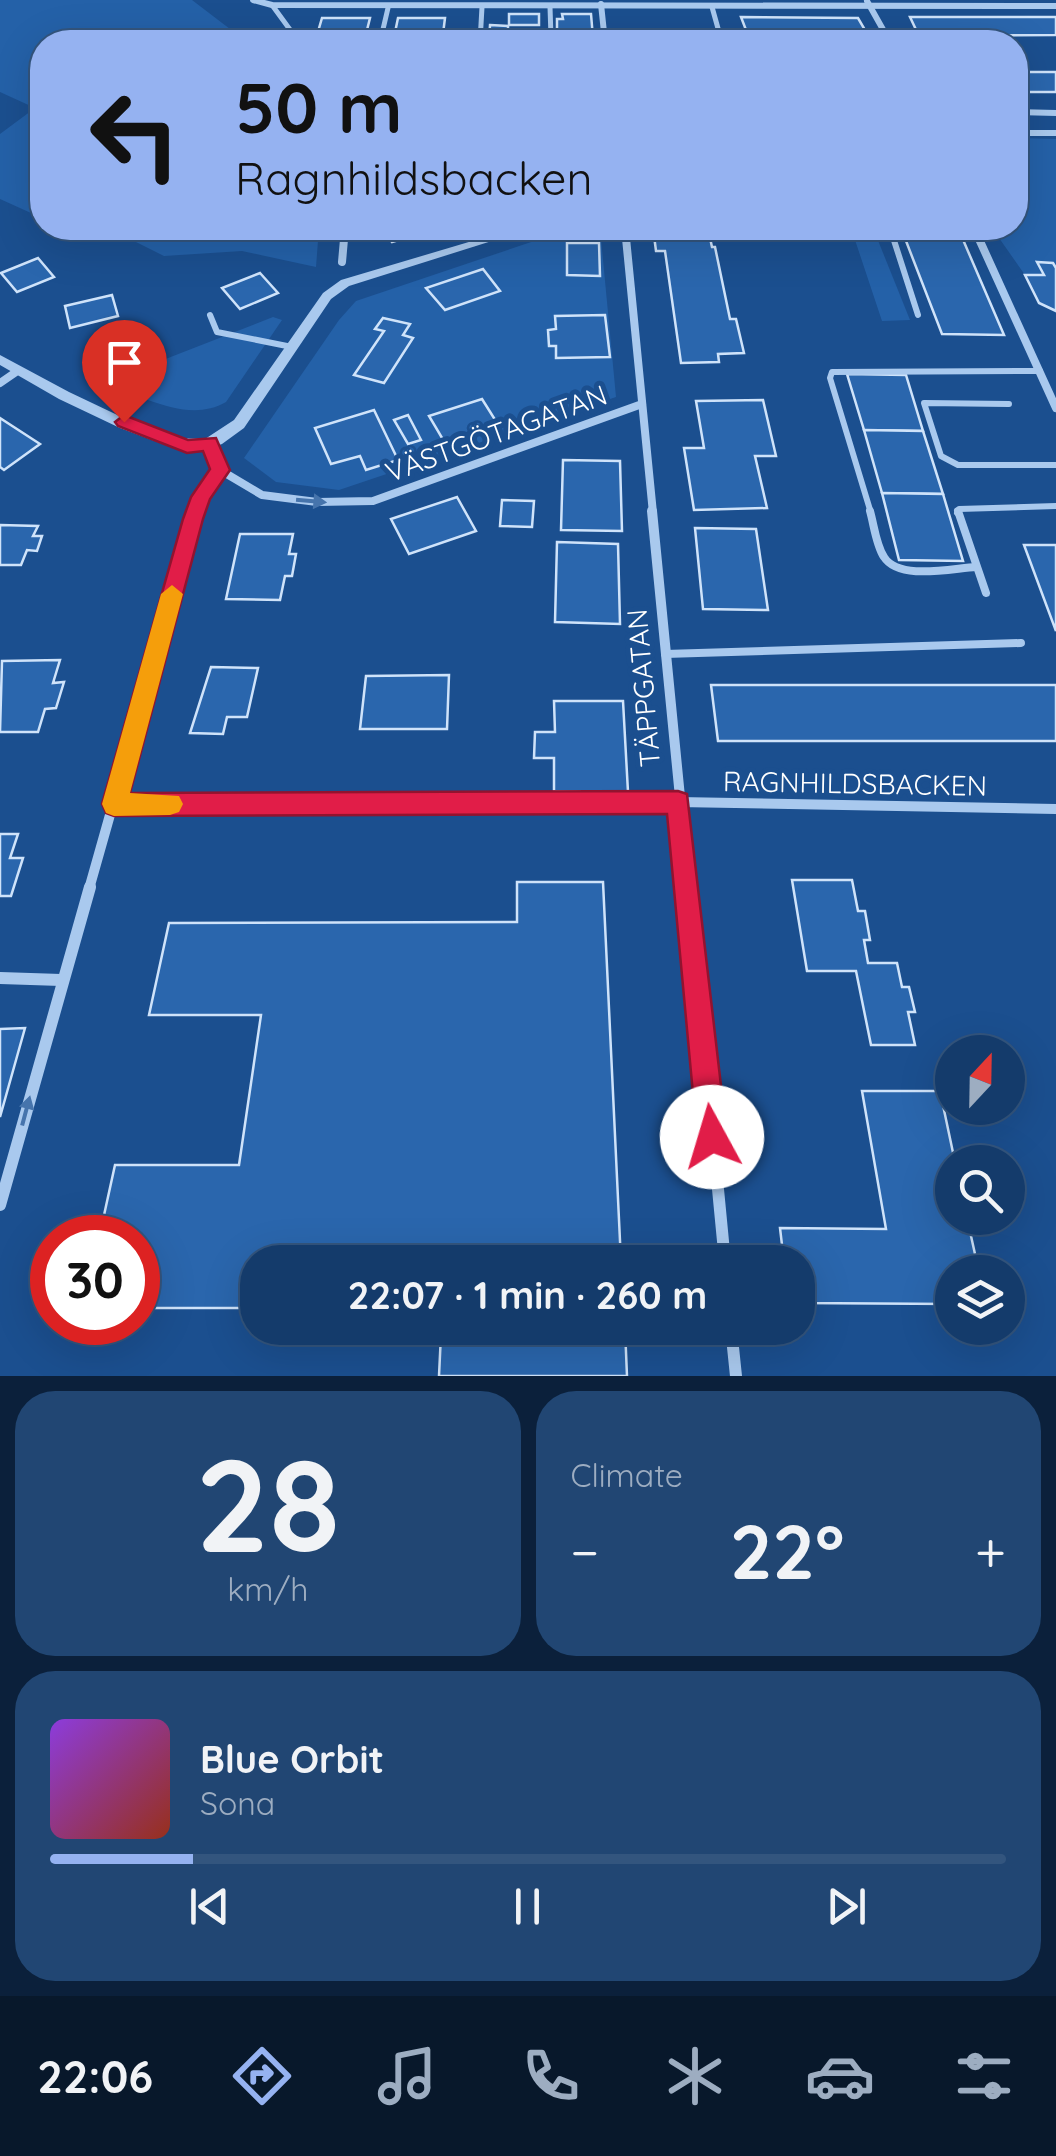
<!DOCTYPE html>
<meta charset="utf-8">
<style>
:root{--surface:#143b6b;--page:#214673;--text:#f1f3f6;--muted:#9dadc1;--line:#33557e;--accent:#95b2f1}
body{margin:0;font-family:Quicksand,sans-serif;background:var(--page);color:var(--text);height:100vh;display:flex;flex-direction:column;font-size:38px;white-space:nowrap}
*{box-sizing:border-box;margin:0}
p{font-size:32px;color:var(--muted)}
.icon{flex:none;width:55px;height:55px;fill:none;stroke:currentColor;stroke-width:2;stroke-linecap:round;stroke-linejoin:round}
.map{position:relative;height:1376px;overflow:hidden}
.side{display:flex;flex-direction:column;gap:15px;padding:15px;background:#0b203b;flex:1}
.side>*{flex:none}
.guide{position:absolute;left:30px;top:30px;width:998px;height:210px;border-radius:40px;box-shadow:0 10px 40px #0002,0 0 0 2px var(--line);background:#95b2f1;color:#111;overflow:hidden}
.needle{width:65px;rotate:22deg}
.controls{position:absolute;left:935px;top:1035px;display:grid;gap:20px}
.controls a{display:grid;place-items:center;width:90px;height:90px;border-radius:50%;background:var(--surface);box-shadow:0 10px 40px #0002,0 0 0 2px var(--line);font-size:50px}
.speed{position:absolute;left:30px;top:1215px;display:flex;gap:20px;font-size:50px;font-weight:700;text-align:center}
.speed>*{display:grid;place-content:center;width:130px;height:130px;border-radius:50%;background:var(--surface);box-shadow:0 10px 40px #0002,0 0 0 2px var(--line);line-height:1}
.speed .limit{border:15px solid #d22;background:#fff;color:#111}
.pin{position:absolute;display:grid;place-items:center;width:85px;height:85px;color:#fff;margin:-102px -42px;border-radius:50% 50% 50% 0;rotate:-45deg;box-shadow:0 0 10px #0007}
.pin .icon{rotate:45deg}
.me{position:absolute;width:110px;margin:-55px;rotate:354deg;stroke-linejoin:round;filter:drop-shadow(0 0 8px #0008)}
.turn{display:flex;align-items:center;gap:35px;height:210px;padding:0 40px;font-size:45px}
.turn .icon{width:130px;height:130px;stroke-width:2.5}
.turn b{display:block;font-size:70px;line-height:85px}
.big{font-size:75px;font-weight:700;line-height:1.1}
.side .card{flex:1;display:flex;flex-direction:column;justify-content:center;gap:15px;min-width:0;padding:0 35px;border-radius:40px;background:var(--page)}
.side .dial{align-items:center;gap:0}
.dial b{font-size:130px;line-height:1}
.song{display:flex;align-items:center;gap:30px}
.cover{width:120px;height:120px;border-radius:15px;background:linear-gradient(135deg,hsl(270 70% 55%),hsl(10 70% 35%))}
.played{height:10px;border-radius:5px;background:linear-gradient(90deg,var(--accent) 15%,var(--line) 15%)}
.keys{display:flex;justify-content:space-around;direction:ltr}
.heat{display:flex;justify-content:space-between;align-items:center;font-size:55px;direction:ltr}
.side .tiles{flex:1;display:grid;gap:15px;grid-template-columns:1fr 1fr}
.card:last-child{grid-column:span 2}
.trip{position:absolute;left:240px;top:1245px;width:575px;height:100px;border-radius:40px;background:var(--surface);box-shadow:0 10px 40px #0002,0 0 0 2px var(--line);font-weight:700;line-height:100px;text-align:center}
.menu{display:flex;height:160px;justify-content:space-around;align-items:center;background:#08182b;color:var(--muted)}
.menu .icon{width:70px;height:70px}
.menu .selected{color:var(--accent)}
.menu b{font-size:45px;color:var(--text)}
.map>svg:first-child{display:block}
</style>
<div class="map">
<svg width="1056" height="1376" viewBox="0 0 1056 1376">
<rect width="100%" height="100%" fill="#1b4f8f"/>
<g fill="#2461a8">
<polygon points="0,0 192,0 247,42 42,42 42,218 0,199 0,134 35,108 0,92"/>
<polygon points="1015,138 1056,139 1056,268 1053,263 1039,262 1044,275 1025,275 992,228 1015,228"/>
<polygon points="94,228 319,228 316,267 242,251 164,256 110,229"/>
<polygon points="573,228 600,228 616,397 339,490 276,482 244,458 339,320 356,301"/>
<polygon points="851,228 873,228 910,320 882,321"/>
<path d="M273,317l9,3 -56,82c-38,22 -83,-6 -122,-19z"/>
</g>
<g fill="#2a66ad" stroke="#cfe3fa" stroke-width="2.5">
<rect x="509" y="14" width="30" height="11"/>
<polygon points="562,14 591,14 593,38 564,38 563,31 557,31 557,19 563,19"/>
<polygon points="741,17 858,18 872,42 839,42 836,34 823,30 746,30"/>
<polygon points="910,17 1056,17 1056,35 919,36"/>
<polygon points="322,18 370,18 364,42 315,42"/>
<polygon points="398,18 445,18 442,42 393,42"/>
<polygon points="490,25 508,26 508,42 489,42"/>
<polygon points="638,30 666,30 668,42 639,42"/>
<rect x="1015" y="72" width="41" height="20"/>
<polygon points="381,228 439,228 392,242"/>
<polygon points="653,228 713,228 708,229 712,247 715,247 730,319 736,319 744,353 718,354 719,362 681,363 665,251 656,251"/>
<polygon points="901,228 958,228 1004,335 942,334"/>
<polygon points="567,243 599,243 600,276 567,275"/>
<polygon points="38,258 54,277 17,292 1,273"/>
<polygon points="1037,262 1053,263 1056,268 1056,311 1039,303 1025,275 1044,275"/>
<polygon points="483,269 500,291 445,310 426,288"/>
<polygon points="260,273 278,293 240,309 222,288"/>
<polygon points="112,295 118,316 70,328 65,306"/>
<polygon points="605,315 610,357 556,358 556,346 549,346 548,330 556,329 555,316"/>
<polygon points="383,318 410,324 403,335 413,338 384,383 354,375 384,331 375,329"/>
<polygon points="847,374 906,375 923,431 864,430"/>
<polygon points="482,399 499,426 445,443 429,416"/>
<polygon points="763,400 776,456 755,456 767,508 694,510 684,448 704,448 696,401"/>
<polygon points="374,410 398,460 366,470 360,456 331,464 315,428"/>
<polygon points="408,415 421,440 408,444 394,420"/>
<polygon points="0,418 40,444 4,470 0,467"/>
<polygon points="864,430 923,431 943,494 882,493"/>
<polygon points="563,460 620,461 622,531 561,530"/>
<polygon points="882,493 943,494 963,561 899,560"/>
<polygon points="457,497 476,531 409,554 391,519"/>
<polygon points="502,500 534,501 532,527 500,526"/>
<polygon points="0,525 38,526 33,536 42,536 37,551 27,550 21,565 0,565"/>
<polygon points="695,528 756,529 768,610 703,609"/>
<polygon points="240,534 293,534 289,554 296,554 292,576 285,576 280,600 226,599"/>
<polygon points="557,542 618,544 620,624 555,622"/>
<polygon points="1024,545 1056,545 1056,631"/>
<polygon points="60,660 53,683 64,682 56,708 45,709 38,732 0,732 2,661"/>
<polygon points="211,667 258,668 247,717 227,717 223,734 190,733"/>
<polygon points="449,675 447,729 360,729 366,676"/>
<polygon points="711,685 1056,685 1056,741 718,741"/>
<polygon points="554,701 623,701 628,792 554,791 554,758 534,758 535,732 555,732"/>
<polygon points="0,834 18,834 10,858 23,858 11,896 0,896"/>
<polygon points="792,880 852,880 858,911 865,911 870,940 864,940 868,963 897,963 902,987 909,987 915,1012 908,1012 915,1045 871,1045 856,971 807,971"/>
<polygon points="517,882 603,882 621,1262 258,1262 258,1308 138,1308 138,1238 99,1238 115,1165 239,1165 261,1015 149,1015 169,923 517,922"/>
<polygon points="25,1028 0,1117 0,1029"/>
<polygon points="862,1091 940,1091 955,1162 952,1218 967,1218 979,1272 952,1272 952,1304 798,1303 798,1262 784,1262 780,1228 886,1229"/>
<polygon points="402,1328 625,1328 627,1376 439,1376 441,1334 402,1335"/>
</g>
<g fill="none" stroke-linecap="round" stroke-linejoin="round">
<g stroke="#a9c9ee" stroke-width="5">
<polyline points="272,5 299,42"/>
<polyline points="550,7 551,37 562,41 605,41"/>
<polyline points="712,7 719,32 733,39 819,42"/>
<polyline points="380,42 388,8"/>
<polyline points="480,42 482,7"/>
<polyline points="890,42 1012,42"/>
</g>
<g stroke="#a9c9ee" stroke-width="6">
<polyline points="459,228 474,243"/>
<polyline points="482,228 491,238"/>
<polyline points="890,228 918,315"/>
<polyline points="210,315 217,332 292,347"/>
<polyline points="1009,404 924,403 941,456 958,465 1056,465"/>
<polyline points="871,513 830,378 832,372 1040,371"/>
<polyline points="957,513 959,509 1056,506"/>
</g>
<g stroke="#a9c9ee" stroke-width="8">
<path d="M870,511c4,14 6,34 14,46 15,24 69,11 92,10"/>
<polyline points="958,511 986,593"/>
<polyline points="665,654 1021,643"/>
</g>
<g stroke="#a9c9ee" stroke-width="6">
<polyline points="253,0 272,5 1056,6"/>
<polyline points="867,1 890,42"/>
<polyline points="601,4 605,42"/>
</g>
<g stroke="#a9c9ee" stroke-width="8">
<polyline points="625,228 653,513"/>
<polyline points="974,228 1056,408"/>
<polyline points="342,262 345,228"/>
<polyline points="0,383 16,372"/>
<polyline points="209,443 220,470 262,495 317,502 373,501 642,404"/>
<polyline points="195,513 201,497 220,470"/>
</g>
<g stroke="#a9c9ee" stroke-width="10">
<polyline points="652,511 689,889"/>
<polyline points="114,805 678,802 1056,809"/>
<polyline points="89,889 196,511"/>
</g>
<g stroke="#a9c9ee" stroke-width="12">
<polyline points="689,887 725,1262"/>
<polyline points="0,978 61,980"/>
<polyline points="0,1205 90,887"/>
<polyline points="731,1328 736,1376"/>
</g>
<g fill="#a9c9ee" fill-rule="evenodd">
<polygon points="1015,109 1056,110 1056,116 1015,115"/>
<rect x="1015" y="130" width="41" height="6"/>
<polygon points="516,228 533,228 349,286 331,299 244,428 222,444 205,450 176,449 120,428 59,399 0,365 0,355 69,392 130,421 177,438 205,439 234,420 323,293 341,280"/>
</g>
</g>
<defs><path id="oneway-solid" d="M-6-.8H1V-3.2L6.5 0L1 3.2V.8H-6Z" transform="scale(2.5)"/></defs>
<g fill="#4674ac">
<use href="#oneway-solid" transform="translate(311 501) rotate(5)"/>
<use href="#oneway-solid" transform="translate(26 1111) rotate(-75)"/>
</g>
<polygon fill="#e11d48" stroke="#92132f" stroke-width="2.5" points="124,415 188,440 216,438 230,470 210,499 203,519 130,793 678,791 687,794 727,1137 723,1147 712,1152 701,1147 697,1137 667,814 114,816 106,813 102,804 183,519 191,497 210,469 203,451 187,453 118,426 115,422"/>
<polygon fill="#f59e0b" points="172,585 183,594 130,793 179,796 183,804 179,812 170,815 114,816 106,813 102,804 161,594"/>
<g text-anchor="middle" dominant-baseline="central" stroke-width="10" stroke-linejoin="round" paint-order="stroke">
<g font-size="28" fill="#fff" stroke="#1b4f8f">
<text transform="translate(496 433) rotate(-20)">VÄSTGÖTAGATAN</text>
<text transform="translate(643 688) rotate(-95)">TÄPPGATAN</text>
<text transform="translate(855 783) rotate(1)">RAGNHILDSBACKEN</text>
</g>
</g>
</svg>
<div class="controls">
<a><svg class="needle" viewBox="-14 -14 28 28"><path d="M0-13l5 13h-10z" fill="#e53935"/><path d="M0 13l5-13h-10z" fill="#9dadc1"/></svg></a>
<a><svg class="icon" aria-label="search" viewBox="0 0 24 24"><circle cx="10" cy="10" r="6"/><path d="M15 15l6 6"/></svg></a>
<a><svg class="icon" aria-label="layers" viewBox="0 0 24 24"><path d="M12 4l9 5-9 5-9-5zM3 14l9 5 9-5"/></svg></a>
</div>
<div class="speed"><div class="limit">30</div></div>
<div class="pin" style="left:124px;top:422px;background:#d93025"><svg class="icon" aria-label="arrive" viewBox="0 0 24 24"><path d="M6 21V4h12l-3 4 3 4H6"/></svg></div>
<svg class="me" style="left:712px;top:1137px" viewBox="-20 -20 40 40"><circle r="19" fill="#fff"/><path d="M0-13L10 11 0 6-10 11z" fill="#e11d48"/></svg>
<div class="trip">22:07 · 1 min · 260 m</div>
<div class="guide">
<div class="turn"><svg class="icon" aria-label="left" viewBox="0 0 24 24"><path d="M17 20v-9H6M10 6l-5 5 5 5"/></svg><div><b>50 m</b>Ragnhildsbacken</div></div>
</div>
</div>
<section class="side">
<div class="tiles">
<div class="card dial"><b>28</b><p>km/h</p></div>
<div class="card"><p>Climate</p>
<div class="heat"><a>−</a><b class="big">22°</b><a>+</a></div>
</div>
<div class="card">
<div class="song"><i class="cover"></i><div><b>Blue Orbit</b><p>Sona</p></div></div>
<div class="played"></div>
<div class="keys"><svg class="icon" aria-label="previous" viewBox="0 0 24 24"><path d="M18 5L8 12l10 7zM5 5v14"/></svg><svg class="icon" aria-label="pause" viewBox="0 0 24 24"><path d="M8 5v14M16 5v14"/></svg><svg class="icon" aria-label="next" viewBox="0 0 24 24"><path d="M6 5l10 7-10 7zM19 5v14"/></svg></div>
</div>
</div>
</section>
<nav class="menu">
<b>22:06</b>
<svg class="icon selected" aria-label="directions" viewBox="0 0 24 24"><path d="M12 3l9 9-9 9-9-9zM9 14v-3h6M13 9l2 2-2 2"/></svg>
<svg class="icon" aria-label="music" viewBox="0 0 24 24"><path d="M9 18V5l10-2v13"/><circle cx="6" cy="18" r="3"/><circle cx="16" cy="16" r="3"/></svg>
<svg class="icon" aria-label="phone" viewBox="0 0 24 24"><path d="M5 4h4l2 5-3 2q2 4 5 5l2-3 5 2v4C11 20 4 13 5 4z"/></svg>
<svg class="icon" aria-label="climate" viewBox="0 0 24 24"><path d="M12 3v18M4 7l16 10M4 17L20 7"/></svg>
<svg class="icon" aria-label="car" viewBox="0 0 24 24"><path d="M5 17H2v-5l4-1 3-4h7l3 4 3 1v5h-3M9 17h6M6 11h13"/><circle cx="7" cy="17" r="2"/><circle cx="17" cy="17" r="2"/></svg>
<svg class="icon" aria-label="filters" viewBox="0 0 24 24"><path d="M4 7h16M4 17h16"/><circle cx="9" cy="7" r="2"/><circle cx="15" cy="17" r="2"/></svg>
</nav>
